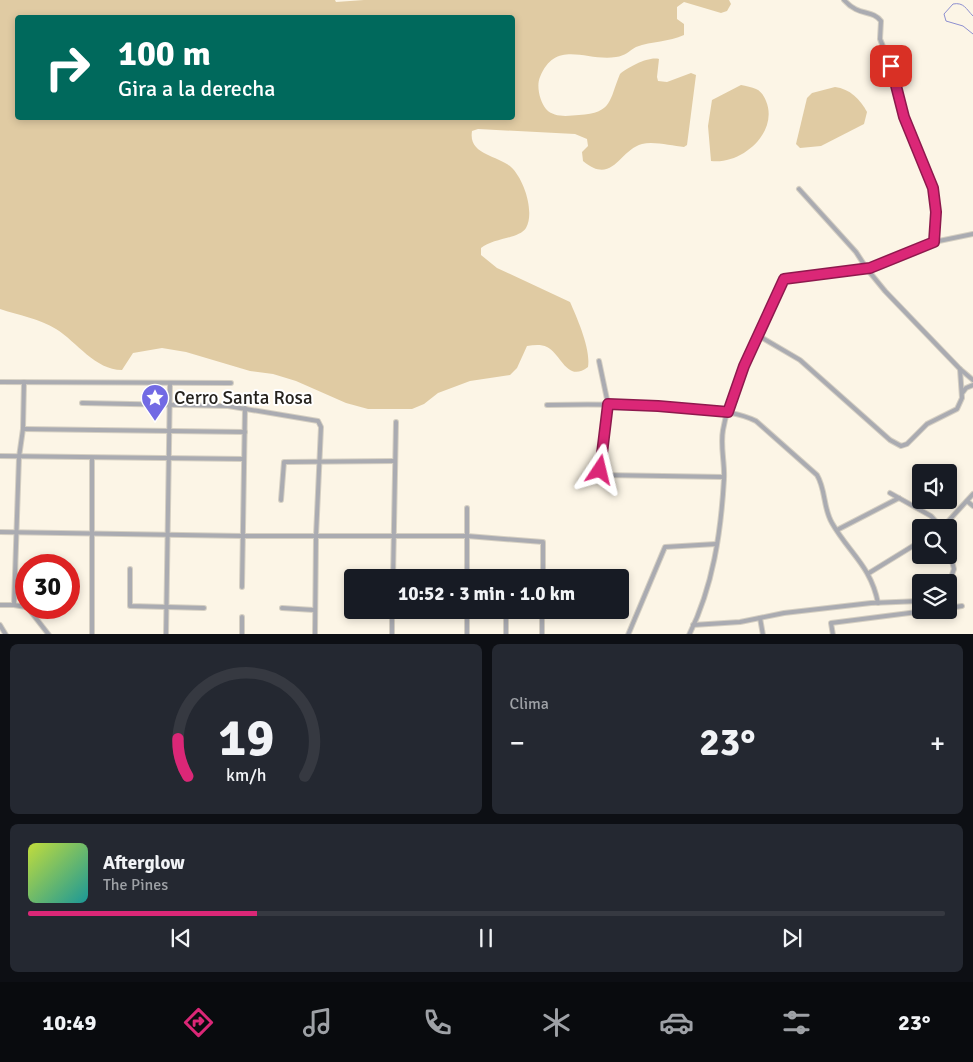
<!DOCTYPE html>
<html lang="es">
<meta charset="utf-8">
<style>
:root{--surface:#171b24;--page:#242831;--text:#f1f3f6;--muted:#9ea1a6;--line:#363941;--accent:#db2777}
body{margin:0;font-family:Signika,sans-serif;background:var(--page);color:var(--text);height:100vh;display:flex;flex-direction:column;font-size:19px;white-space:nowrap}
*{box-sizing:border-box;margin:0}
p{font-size:16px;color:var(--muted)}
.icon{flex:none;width:28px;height:28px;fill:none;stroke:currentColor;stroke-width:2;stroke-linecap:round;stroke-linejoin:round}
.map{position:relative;height:634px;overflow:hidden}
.drawer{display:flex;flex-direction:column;gap:10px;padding:10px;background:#0d0f14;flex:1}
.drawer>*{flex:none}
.guide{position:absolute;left:15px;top:15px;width:500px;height:105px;border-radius:5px;box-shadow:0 2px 8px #0003;background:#00695c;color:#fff;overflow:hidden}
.controls{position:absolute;left:912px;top:464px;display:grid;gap:10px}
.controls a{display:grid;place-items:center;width:45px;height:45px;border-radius:5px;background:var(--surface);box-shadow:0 2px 8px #0003;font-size:25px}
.speed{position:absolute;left:15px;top:554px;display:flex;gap:10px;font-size:25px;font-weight:700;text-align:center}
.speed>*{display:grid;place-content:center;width:65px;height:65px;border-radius:50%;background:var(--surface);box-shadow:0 2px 8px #0003;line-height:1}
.speed .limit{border:8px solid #d22;background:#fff;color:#111}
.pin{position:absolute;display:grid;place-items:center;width:42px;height:42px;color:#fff;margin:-21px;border-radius:10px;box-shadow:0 2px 8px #0006}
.me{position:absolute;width:55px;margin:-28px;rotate:10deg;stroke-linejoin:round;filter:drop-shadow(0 0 4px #0008)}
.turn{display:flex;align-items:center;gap:18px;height:105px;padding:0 20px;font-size:22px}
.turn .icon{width:65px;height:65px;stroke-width:2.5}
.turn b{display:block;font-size:35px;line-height:42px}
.big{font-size:38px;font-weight:700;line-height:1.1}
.drawer .tile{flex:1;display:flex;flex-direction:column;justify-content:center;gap:8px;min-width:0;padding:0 18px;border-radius:8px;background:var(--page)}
.drawer .dial{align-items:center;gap:0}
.dial svg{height:130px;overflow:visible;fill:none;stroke:var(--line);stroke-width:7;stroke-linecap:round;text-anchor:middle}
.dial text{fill:var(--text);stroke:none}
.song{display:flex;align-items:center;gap:15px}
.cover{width:60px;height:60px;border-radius:8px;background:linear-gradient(135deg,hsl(70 70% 55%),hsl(180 70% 35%))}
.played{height:5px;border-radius:2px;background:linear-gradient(90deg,var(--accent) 25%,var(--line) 25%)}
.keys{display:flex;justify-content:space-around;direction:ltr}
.heat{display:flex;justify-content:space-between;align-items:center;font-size:28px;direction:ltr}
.drawer .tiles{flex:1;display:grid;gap:10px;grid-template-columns:1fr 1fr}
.tile:last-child{grid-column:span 2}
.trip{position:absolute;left:344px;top:569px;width:285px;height:50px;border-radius:5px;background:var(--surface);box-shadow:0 2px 8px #0003;font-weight:700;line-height:50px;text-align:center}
.tab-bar{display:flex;height:80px;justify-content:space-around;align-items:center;background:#090b0e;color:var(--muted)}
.tab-bar .icon{width:35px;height:35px}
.tab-bar .active{color:var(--accent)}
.tab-bar b{font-size:22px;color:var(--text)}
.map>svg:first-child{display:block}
</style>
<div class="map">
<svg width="973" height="635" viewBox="0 0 973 635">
<rect width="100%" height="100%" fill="#fcf5e6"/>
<g fill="#e0cba3" fill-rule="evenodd">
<path d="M0,0h335l1,2 28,-2h365l2,4 -4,7 -6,2 -37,-11 -7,5v12l7,5v11c-15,7 -32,6 -48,12 -7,4 -11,9 -20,10 -29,5 -60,-19 -76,20 -4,9 0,25 6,32 8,9 22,7 33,6 34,-2 30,-15 41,-41 8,-7 29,-18 39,-15l-2,18 1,4 9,1 24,-9 5,2 -9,70 -3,2c-12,-1 -30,-6 -42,-3 -23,6 -29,42 -59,17l-1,-9 6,-6 -1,-7 -12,-5 -97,-5 -6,2c-4,24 26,24 39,36 13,12 24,45 15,61 -7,11 -33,10 -45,20v7l16,13 73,34c7,16 21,47 18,65 -21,16 -26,-12 -41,-20 -6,-3 -13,-2 -20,-1l-10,22 -7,7 -40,6 -32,12 -14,11 -12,5h-44l-22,-6 -50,-22 -23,-7 -23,-3 -64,-19 -24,-4 -29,5 -11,17c-27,0 -45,-28 -66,-41 -16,-10 -38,-14 -56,-20zM18,18h494v100h-494z"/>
<path d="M741,85c5,1 11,2 15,4 5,2 8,7 10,12 13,31 -24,64 -55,60l-3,-35 4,-26z"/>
<path d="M835,87c15,2 25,12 32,25l-3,12 -43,22 -21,2 -4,-4 11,-46 5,-5z"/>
</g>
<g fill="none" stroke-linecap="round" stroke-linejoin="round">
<path stroke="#8d8fd0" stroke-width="1" d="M973,16c-7,-7 -9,-14 -20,-12l-9,10 2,7 17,5 10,8"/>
<defs>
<g id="minor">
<path d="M844,0c15,17 28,9 37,21l-1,18 11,27 11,43 31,79 3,24 -2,30"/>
<polyline points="799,189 856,252 867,269 885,291 960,369 973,380"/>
<polyline points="759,336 800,360 890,440 901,446 907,444 927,424 957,409 962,398 960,369"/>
<polyline points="599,361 608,404 599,470 602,475 724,477"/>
<polyline points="0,382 231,383"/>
<polyline points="963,392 966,388 973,385"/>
<polyline points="82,403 228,406 318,421 321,427 316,536 315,635"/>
<path d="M547,405c49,-1 97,-1 146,4 21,2 43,2 63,12l61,54c9,15 6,33 15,48 17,30 39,43 46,80"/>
<polyline points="23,429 245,432"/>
<polyline points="0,456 244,459"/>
<polyline points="890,493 931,516 942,528"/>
<polyline points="281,500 284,462 395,461"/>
<polyline points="967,501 973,506"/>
<polyline points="467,508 467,578"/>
<polyline points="942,528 973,494"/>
<polyline points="837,530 899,498"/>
<polyline points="0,532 243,536 467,536 543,542 543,578"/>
<polyline points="949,550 954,569 949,583"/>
<polyline points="130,569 130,606 204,608"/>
<polyline points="869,573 921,541"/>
<polyline points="393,578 396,422"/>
<polyline points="508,578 508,572"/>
<polyline points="242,587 245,408"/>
<polyline points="0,605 14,605 26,607"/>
<polyline points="14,605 19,457 23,429 24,382"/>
<polyline points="28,608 49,635"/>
<polyline points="282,608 314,610"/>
<polyline points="949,608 962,606"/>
<polyline points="477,610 506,611"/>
<polyline points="760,618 763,635"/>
<polyline points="0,625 6,635"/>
<polyline points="693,625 740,622 784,613 871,603 921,601"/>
<polyline points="92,635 92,458"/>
<polyline points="166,635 170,383"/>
<polyline points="242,635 242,617"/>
<polyline points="392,635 392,610"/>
<polyline points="467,635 467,610"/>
<polyline points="506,635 506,610"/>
<polyline points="542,635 542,610"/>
<polyline points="628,635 665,547 716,544"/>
<path d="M689,635c24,-48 32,-103 35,-156 1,-16 -4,-33 -1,-49 6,-34 23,-65 37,-96 8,-18 14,-36 22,-53l88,-13 64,-26 39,-8"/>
<polyline points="833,635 831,623 933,610"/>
</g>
</defs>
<use href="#minor" stroke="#d5cfc2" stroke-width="6"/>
<use href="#minor" stroke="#aaabb1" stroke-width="4"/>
</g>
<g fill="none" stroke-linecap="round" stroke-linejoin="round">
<defs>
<polyline id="route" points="600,470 608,404 658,406 728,412 744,366 784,279 870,268 934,242 936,212 933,188 904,117 891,66"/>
</defs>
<use href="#route" stroke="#8e194d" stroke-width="12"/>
<use href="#route" stroke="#db2777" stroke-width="9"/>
</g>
<defs>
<symbol id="sight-pin" viewBox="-11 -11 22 30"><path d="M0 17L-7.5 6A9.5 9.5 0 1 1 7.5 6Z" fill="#726ae4" stroke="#fff"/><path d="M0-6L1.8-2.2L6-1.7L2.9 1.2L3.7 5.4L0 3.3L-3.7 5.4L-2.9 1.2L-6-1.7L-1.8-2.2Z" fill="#fff"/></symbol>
</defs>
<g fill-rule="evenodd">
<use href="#sight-pin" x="139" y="382" width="32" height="43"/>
</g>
<g text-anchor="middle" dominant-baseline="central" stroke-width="4" stroke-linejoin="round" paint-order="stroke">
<g font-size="19" fill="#25221d" stroke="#fff" text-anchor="start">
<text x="174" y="398">Cerro Santa Rosa</text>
</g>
</g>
</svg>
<div class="controls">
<a><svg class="icon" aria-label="sound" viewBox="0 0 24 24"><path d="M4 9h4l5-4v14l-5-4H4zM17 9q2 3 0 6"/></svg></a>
<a><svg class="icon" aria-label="search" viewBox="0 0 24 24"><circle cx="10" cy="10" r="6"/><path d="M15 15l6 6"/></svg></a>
<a><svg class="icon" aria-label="layers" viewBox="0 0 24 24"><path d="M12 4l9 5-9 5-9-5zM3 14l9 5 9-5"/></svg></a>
</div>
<div class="speed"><div class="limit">30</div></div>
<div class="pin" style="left:891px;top:66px;background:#d93025"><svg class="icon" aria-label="arrive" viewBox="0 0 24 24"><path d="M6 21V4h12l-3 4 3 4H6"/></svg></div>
<svg class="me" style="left:600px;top:470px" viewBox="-20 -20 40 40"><path d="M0-17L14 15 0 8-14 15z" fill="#db2777" stroke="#fff" stroke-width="4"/></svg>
<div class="trip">10:52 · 3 min · 1.0 km</div>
<div class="guide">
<div class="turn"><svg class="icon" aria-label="right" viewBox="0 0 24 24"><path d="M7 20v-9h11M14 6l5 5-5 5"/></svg><div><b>100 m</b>Gira a la derecha</div></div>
</div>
</div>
<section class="drawer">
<div class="tiles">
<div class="tile dial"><svg viewBox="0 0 100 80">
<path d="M14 69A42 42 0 1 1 86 69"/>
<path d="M14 69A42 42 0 0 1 8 46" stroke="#db2777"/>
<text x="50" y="56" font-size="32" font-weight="700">19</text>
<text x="50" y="72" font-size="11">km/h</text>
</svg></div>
<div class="tile"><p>Clima</p>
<div class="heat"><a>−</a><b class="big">23°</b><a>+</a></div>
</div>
<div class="tile">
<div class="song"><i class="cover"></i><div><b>Afterglow</b><p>The Pines</p></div></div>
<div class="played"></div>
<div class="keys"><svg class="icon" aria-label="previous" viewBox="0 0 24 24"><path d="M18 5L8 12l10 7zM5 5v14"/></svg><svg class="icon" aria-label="pause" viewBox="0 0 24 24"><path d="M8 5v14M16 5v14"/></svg><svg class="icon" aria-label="next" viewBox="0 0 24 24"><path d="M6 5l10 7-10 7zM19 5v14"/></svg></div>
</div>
</div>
</section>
<nav class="tab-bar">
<b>10:49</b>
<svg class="icon active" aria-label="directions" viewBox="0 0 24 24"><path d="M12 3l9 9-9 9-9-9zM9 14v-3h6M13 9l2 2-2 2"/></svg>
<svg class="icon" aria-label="music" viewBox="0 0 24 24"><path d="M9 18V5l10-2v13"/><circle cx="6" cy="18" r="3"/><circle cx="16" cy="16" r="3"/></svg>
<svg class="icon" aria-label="phone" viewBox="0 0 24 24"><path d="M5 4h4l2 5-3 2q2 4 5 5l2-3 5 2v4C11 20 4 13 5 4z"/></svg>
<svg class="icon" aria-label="climate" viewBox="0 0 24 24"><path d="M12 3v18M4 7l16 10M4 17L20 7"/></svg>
<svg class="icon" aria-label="car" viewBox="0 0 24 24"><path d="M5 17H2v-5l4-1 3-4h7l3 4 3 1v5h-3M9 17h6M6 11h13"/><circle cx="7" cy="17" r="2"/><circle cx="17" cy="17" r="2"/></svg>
<svg class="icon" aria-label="filters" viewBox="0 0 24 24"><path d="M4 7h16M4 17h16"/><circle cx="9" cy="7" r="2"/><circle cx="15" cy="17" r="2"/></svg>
<b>23°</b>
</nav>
